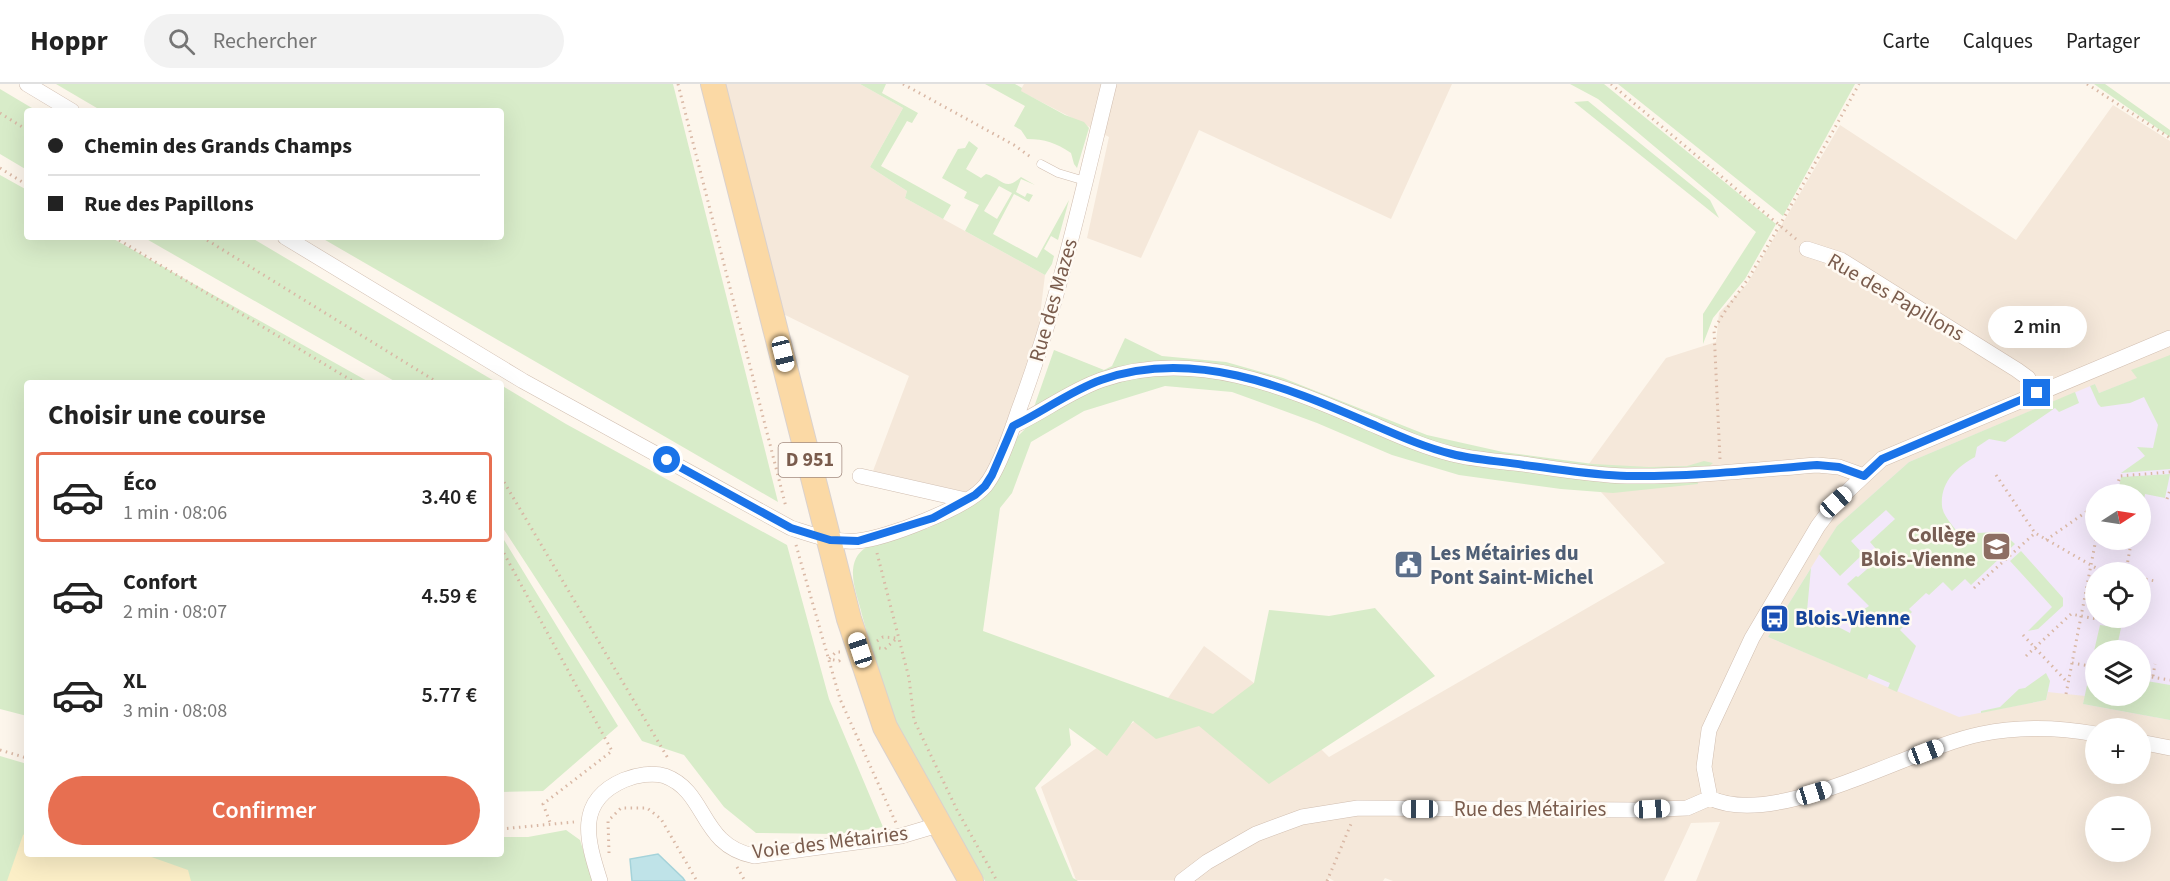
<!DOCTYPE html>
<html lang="fr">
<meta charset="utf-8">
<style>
:root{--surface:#fff;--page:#f2f2f2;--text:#222;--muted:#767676;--line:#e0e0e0;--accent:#e76f51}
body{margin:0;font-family:"Source Sans 3",sans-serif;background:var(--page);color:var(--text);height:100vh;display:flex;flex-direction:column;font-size:22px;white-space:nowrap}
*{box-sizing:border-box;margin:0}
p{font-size:20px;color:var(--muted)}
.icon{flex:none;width:33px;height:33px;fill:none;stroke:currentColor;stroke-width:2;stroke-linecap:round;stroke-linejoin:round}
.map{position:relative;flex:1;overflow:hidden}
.side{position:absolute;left:24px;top:296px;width:480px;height:477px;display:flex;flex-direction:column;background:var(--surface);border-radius:6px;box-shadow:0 6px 24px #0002}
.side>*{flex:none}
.hud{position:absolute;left:24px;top:24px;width:480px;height:132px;border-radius:6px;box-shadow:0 6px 24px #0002;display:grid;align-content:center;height:132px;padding:0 24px;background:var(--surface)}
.needle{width:39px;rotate:78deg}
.fabs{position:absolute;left:2085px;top:400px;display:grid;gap:12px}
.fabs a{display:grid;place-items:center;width:66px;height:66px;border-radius:50%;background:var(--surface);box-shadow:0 6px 24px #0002;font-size:30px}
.end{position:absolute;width:27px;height:27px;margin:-14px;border:8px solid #1a73e8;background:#fff;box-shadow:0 0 0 3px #fff}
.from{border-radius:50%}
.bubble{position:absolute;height:42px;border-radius:21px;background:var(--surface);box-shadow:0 6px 24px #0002;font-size:20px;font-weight:600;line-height:42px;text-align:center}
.car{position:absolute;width:18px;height:36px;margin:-18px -9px;border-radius:8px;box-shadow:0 0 4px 2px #0007;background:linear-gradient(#fff 24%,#345 0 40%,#fff 0 76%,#345 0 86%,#fff 0)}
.hud b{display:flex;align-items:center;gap:21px;height:57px;font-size:22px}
.hud b+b{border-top:2px solid var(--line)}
.hud i{width:15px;height:15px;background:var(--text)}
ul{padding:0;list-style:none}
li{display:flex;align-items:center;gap:18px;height:90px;margin:0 12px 9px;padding:0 12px;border:3px solid transparent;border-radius:6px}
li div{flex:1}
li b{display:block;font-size:22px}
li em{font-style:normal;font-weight:600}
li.current{border-color:var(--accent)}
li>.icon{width:54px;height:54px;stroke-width:1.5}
h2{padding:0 24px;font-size:27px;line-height:72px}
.primary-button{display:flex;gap:12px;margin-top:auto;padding:12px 24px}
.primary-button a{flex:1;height:69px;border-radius:36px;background:var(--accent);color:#fff;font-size:24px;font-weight:600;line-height:69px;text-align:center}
header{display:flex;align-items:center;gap:36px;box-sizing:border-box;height:84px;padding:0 30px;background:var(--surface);border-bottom:2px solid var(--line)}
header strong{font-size:28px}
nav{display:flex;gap:33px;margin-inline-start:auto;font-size:21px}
.search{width:420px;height:54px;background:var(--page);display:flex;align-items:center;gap:15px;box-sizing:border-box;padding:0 21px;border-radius:33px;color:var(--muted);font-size:22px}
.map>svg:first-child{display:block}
</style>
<header>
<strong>Hoppr</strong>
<div class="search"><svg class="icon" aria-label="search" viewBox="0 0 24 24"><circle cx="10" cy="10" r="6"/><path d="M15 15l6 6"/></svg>Rechercher</div>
<nav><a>Carte</a><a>Calques</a><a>Partager</a></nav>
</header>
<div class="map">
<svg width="2170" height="797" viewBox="0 0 2170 797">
<rect width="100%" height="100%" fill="#fdf6ec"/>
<path fill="#f5e8da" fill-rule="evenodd" d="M 713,0 L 860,0 L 903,24 L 870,83 L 907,107 L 905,114 L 1045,191 L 1033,288 L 1013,342 L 975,410 L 873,387 L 909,292 L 771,224 Z
M 1024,0 L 1452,0 L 1391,135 L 1199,46 L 1141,174 L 1087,154 L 1109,53 L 1020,7 Z
M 2113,21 L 2170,57 L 2170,797 L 1696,797 L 1720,738 L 1691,739 L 1664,797 L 1393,797 L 1385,794 L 1383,797 L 1334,797 L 1329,794 L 1327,797 L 1076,796 L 1041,703 L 1168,614 L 1204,562 L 1254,599 L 1329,673 L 1665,479 L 1583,388 L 1666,274 L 1716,258 L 1719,229 L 1747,200 L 1840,41 L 2016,156 ZM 2096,411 L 2140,411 L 2140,456 L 2096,456 ZM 2096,489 L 2140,489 L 2140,534 L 2096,534 ZM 2096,567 L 2140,567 L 2140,612 L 2096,612 ZM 2096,645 L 2140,645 L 2140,690 L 2096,690 ZM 2096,723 L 2140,723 L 2140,768 L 2096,768 Z"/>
<path fill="#f3e8fa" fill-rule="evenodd" d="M 2138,294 L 2170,336 L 2170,636 L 2083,620 L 2085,612 L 2048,608 L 2046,616 L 1959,633 L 1768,553 L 1837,442 L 1909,378 L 2095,300 L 2099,309 ZM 2096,411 L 2140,411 L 2140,456 L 2096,456 ZM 2096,489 L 2140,489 L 2140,534 L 2096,534 ZM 2096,567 L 2140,567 L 2140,612 L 2096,612 Z"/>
<path fill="#d8ecc9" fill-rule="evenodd" d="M 56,0 L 673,0 L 778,418 L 320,153 L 501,153 L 501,27 L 102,27 Z
M 860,0 L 886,0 L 882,9 L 918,29 L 912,39 L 907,37 L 881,82 L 951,121 L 943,135 L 905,114 L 907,107 L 870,83 L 903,24 Z
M 985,0 L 1015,0 L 1022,4 L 1021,7 L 1065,31 L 1084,38 L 1089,44 L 1077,84 L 1074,80 L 1071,69 C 1056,59 1045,55 1027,55 L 1021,46 L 1014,42 L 1025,22 Z
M 1570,0 L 1604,0 L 1776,140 L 1745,195 L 1713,234 L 1703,260 L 1703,230 L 1756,148 L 1598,15 Z
M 1618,0 L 1855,0 L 1783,132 Z
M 2094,0 L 2105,0 L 2170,46 L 2170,53 Z
M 0,5 L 37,27 L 27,27 L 27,86 L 0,70 Z
M 1588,17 L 1710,116 L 1719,134 L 1574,18 Z
M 969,57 L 978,64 L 966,85 L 981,94 L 986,90 C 1003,95 1005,108 1021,93 L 1035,101 L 1021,95 L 1016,108 L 1025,113 L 1027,109 L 1033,111 L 1029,118 L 1014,110 L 993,150 L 1037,174 L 1069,116 L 1058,156 L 1051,152 L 1044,165 L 1054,172 L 1052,180 L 1045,191 L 965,147 L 979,121 L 964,114 L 967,108 L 942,94 L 958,65 L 965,64 ZM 999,102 L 1012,109 L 997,135 L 984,127 Z
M 0,91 L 27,106 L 27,153 L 110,153 L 369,298 L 27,298 L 27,632 L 0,625 Z
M 143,153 L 250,153 L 496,298 L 396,298 Z
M 1125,254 L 1162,272 L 1226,278 L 1283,294 L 1427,351 L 1503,368 L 1593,380 L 1649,383 L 1687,382 L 1704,377 L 1713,379 L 1706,385 L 1624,388 L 1438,362 L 1365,334 L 1172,280 L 1033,326 L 1054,266 L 1104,286 L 1112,282 Z
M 2170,271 L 2170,385 L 2121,389 L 2145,372 L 2137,363 L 2153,364 L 2158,341 L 2144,313 L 2130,319 L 2101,323 L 2098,320 L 2090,302 L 2095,300 L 2099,309 L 2137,294 L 2131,286 Z
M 1186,287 L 1283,309 L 1412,361 L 1697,395 L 1698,400 L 1613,409 L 1561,405 L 1459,391 L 1392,371 L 1317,339 L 1232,308 L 1165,302 L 1084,327 L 1031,358 L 1012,409 L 1000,424 L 983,547 L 1213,630 L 1254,599 L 1269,526 L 1329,532 L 1375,524 L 1435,592 L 1269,700 L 1199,642 L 1156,655 L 1133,637 L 1107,672 L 1069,644 L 1071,661 L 1035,704 L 1073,794 L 1078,797 L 985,797 C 961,755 934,713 911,670 C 888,627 875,578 862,531 C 859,517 852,501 853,486 C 854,474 859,467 870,461 L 929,444 L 975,419 L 993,404 L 1017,353 L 1031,339 L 1058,321 L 1126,293 Z
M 501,301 L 566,340 L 787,461 L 829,615 L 883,743 L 837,750 L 756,749 L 724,723 L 684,671 L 642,657 L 501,441 Z
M 2075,308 L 2079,319 L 2059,328 L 2055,324 L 2005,358 L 1989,355 L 1977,363 L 1975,373 C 1957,383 1940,398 1942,422 C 1943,434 1959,448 1966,458 L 1976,449 L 2002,448 L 2015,460 L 1971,501 L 1965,495 L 1952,507 L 1943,498 L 1929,511 L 1926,509 L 1909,525 L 1912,528 L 1907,533 L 1910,536 L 1900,546 L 1916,562 L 1897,608 L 1888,604 L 1890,599 L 1869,590 L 1867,595 L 1768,553 L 1811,484 L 1807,527 L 1850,549 L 1855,531 L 1869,522 L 1847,500 L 1856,492 L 1858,493 L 1882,472 L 1870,458 L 1895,435 L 1886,426 L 1851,457 L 1863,470 L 1840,492 L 1819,470 L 1837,442 L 1909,378 Z
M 2170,390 L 2165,414 L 2145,410 L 2141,433 L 2140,411 L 2127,411 L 2119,403 L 2121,393 Z
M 501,451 L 618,642 L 543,707 L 501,708 Z
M 2021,467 L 2063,514 L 2063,522 L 2038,545 L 2028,547 L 2052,523 L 2010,477 Z
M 2100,541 L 2121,544 L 2116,567 L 2096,567 L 2095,577 L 2092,576 Z
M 2090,587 L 2095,588 L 2096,612 L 2140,612 L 2141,596 L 2170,601 L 2170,636 L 2083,620 Z
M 2046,589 L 2050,597 L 2046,616 L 1981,629 L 1981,627 L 2000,623 L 2019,605 L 2025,604 Z
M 0,672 L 27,680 L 27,770 L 501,770 L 501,753 L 528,753 L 566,746 L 580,756 L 593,797 L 0,797 Z"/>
<path fill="#fcefc7" d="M 27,748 L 27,770 L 143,770 L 188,786 L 191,797 L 7,797 L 23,751 Z"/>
<path fill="#bfe3e8" stroke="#a5d3da" stroke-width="1.5" d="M 658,770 L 683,794 L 685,797 L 632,797 L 630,775 Z"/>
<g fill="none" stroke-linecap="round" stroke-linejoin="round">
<defs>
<path id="service" d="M 1041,80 L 1058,89 L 1085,97"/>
<path id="minor" d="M 27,0 L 72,27
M 285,153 L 523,297 L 791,444 C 813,451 834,459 857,457 C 885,455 968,423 985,402 C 997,388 1012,346 1018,328 C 1058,221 1082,110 1109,0
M 1807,165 L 1841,176 L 2017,286 L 2028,294 L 2037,309
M 1013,342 C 1043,328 1070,307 1101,296 C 1192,264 1284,302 1367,338 C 1395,350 1423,363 1452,370 C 1475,376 1500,377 1523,380 C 1558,385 1592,391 1627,392 C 1691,393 1754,386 1817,381 L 1839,383 L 1864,392
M 860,392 L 966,416
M 2140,658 L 2170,664
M 1710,714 L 1704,683 L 1709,646 L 1752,554 L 1818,442 L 1836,418 L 1882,375 L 2170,254
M 600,797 C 587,756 575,717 624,696 C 636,691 653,688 665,692 C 708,708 699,761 754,772 L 901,752 L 938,741
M 1182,797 L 1207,778 L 1256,750 L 1302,733 L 1358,724 L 1635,726 L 1687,724 L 1710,714 C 1777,746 1910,664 1981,650 C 2020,642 2057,643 2096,650"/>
<path id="primary" d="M 713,0 L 849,535 L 885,643 L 971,797"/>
</defs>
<use href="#service" stroke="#d1beb0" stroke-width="9"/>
<use href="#minor" stroke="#d1beb0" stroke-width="16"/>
<use href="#primary" stroke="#dad1cd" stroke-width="26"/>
<path stroke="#d9b8a5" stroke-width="3" stroke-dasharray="1.5 4.5" stroke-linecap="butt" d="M 678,0 L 786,423
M 903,0 L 1014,61 L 1032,74
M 1611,0 L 1796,155
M 2087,0 L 2170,54
M 0,29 L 27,46
M 0,84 L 27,101
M 114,153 L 354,298
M 202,153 L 437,298
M 1720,375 L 1714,246 C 1725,224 1742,206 1754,185 C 1790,124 1825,62 1859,0
M 1996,391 L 2035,449 L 2103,488 L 2126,487
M 501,393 L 669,676
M 2109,411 L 2116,406 L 2120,392 L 2170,388
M 2167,415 L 2170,406
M 2046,456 L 2096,421
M 2131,457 L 2132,456
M 796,461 L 840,615 L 896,739
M 501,464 L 612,667 L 543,720 L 551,741
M 877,469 L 909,594 L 914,636 L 957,726 L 997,797
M 2128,489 L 2126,487 L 2130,465
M 2140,494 L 2155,497
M 1974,504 L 2035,449
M 2023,551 L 2068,599
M 877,557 L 883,553 L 897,554 L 885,565 L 879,564
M 840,568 L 836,568 L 829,575 L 839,577 L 842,574
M 2026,572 L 2071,530 L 2122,540
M 2072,579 L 2096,583
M 2140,591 L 2170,596
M 2153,592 L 2155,580
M 2066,610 L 2096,455
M 0,666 L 27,674
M 501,745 L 574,738
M 609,769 L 608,737 L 621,724 L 647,724 L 661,735 L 697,797
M 737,783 L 745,797
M 1327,797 L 1351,740"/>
<use href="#service" stroke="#fff" stroke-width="8"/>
<use href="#minor" stroke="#fff" stroke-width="15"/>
<use href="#primary" stroke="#fbd9a5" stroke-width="24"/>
</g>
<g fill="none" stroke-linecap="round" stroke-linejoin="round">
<path stroke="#1a73e8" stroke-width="8" d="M 667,376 L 791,444 L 830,456 L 858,457 L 933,434 L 975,411 L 985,402 L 992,391 L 1013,342 C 1043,328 1070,307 1101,296 C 1192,264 1284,302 1367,338 C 1395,350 1423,363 1452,370 C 1475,376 1500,377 1524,381 C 1558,385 1592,391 1627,392 C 1691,393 1754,386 1817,381 L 1839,383 L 1864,392 L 1882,375 L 2037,309"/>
</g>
<defs>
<symbol id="school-square" viewBox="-11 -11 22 22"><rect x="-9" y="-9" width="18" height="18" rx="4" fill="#8d6e63" stroke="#fffaf3"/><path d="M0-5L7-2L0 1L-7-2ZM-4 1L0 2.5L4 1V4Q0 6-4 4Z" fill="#fff"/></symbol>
<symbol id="civic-square" viewBox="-11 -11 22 22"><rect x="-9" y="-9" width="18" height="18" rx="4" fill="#5c6f8a" stroke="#fffaf3"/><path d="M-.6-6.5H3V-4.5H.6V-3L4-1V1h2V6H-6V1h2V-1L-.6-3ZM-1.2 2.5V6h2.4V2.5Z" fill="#fff"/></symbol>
<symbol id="bus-square" viewBox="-11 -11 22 22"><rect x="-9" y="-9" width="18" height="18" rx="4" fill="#1a4fb4" stroke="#fffaf3"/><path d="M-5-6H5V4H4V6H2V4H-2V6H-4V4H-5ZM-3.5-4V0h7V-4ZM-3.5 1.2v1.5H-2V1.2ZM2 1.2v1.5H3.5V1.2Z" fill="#fff"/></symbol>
</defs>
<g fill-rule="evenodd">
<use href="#school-square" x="1980" y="446" width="33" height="33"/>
<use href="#civic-square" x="1392" y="464" width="33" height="33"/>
<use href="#bus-square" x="1758" y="518" width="33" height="33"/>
</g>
<g text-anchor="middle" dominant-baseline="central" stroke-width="5" stroke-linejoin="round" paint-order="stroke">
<rect fill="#fffaf3" stroke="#a28b7f" stroke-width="1.5" x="778.5" y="359" width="63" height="34" rx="4.5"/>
<g font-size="20" font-weight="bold" fill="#7a5c4d">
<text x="810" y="376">D 951</text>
</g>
<g font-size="21" fill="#7a5c4d" stroke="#fffaf3">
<text transform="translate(1896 213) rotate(30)">Rue des Papillons</text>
<text transform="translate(1053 216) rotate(-74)">Rue des Mazes</text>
<text x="1530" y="725">Rue des Métairies</text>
<text transform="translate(830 758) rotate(-7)">Voie des Métairies</text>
</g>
<g font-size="21" font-weight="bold" fill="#785e54" stroke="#fffaf3" text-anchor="end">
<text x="1976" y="451">Collège<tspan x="1976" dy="24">Blois-Vienne</tspan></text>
</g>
<g font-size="21" font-weight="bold" fill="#4e5e75" stroke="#fffaf3" text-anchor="start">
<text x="1430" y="469">Les Métairies du<tspan x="1430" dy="24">Pont Saint-Michel</tspan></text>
</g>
<g font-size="21" font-weight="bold" fill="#164399" stroke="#fffaf3" text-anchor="start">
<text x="1795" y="534">Blois-Vienne</text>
</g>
</g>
</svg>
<div class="fabs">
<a><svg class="needle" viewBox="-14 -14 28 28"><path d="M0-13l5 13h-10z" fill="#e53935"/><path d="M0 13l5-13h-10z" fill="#767676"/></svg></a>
<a><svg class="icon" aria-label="locate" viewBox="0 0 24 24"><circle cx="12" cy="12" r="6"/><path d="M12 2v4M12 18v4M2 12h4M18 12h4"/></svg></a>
<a><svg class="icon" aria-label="layers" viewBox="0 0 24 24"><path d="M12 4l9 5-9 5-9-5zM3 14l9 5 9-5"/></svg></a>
<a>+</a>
<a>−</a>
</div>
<i class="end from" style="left:667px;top:376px"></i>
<i class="end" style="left:2037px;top:309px"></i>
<div class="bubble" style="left:1988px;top:222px;width:99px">2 min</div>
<i class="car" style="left:783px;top:270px;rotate:166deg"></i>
<i class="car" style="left:1836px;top:418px;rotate:48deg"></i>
<i class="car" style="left:860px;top:566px;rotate:342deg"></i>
<i class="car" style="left:1926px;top:668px;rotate:69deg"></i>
<i class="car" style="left:1814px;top:709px;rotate:73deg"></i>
<i class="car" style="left:1420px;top:725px;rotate:270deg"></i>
<i class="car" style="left:1652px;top:725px;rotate:87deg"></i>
<div class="hud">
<b><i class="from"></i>Chemin des Grands Champs</b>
<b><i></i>Rue des Papillons</b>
</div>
<section class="side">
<h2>Choisir une course</h2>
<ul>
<li class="current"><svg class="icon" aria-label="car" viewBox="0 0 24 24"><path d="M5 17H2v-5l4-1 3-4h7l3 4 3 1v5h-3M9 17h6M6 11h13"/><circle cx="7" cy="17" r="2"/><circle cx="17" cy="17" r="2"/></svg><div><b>Éco</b><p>1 min · 08:06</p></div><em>3.40 €</em></li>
<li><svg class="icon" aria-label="car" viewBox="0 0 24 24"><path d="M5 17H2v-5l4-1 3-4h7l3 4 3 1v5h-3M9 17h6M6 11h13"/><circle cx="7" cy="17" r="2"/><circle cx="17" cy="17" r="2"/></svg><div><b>Confort</b><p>2 min · 08:07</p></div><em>4.59 €</em></li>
<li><svg class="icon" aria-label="car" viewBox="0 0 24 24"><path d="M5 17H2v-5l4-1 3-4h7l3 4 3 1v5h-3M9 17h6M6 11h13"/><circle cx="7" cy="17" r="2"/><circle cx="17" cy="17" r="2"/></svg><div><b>XL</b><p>3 min · 08:08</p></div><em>5.77 €</em></li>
</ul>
<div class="primary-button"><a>Confirmer</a></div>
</section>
</div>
